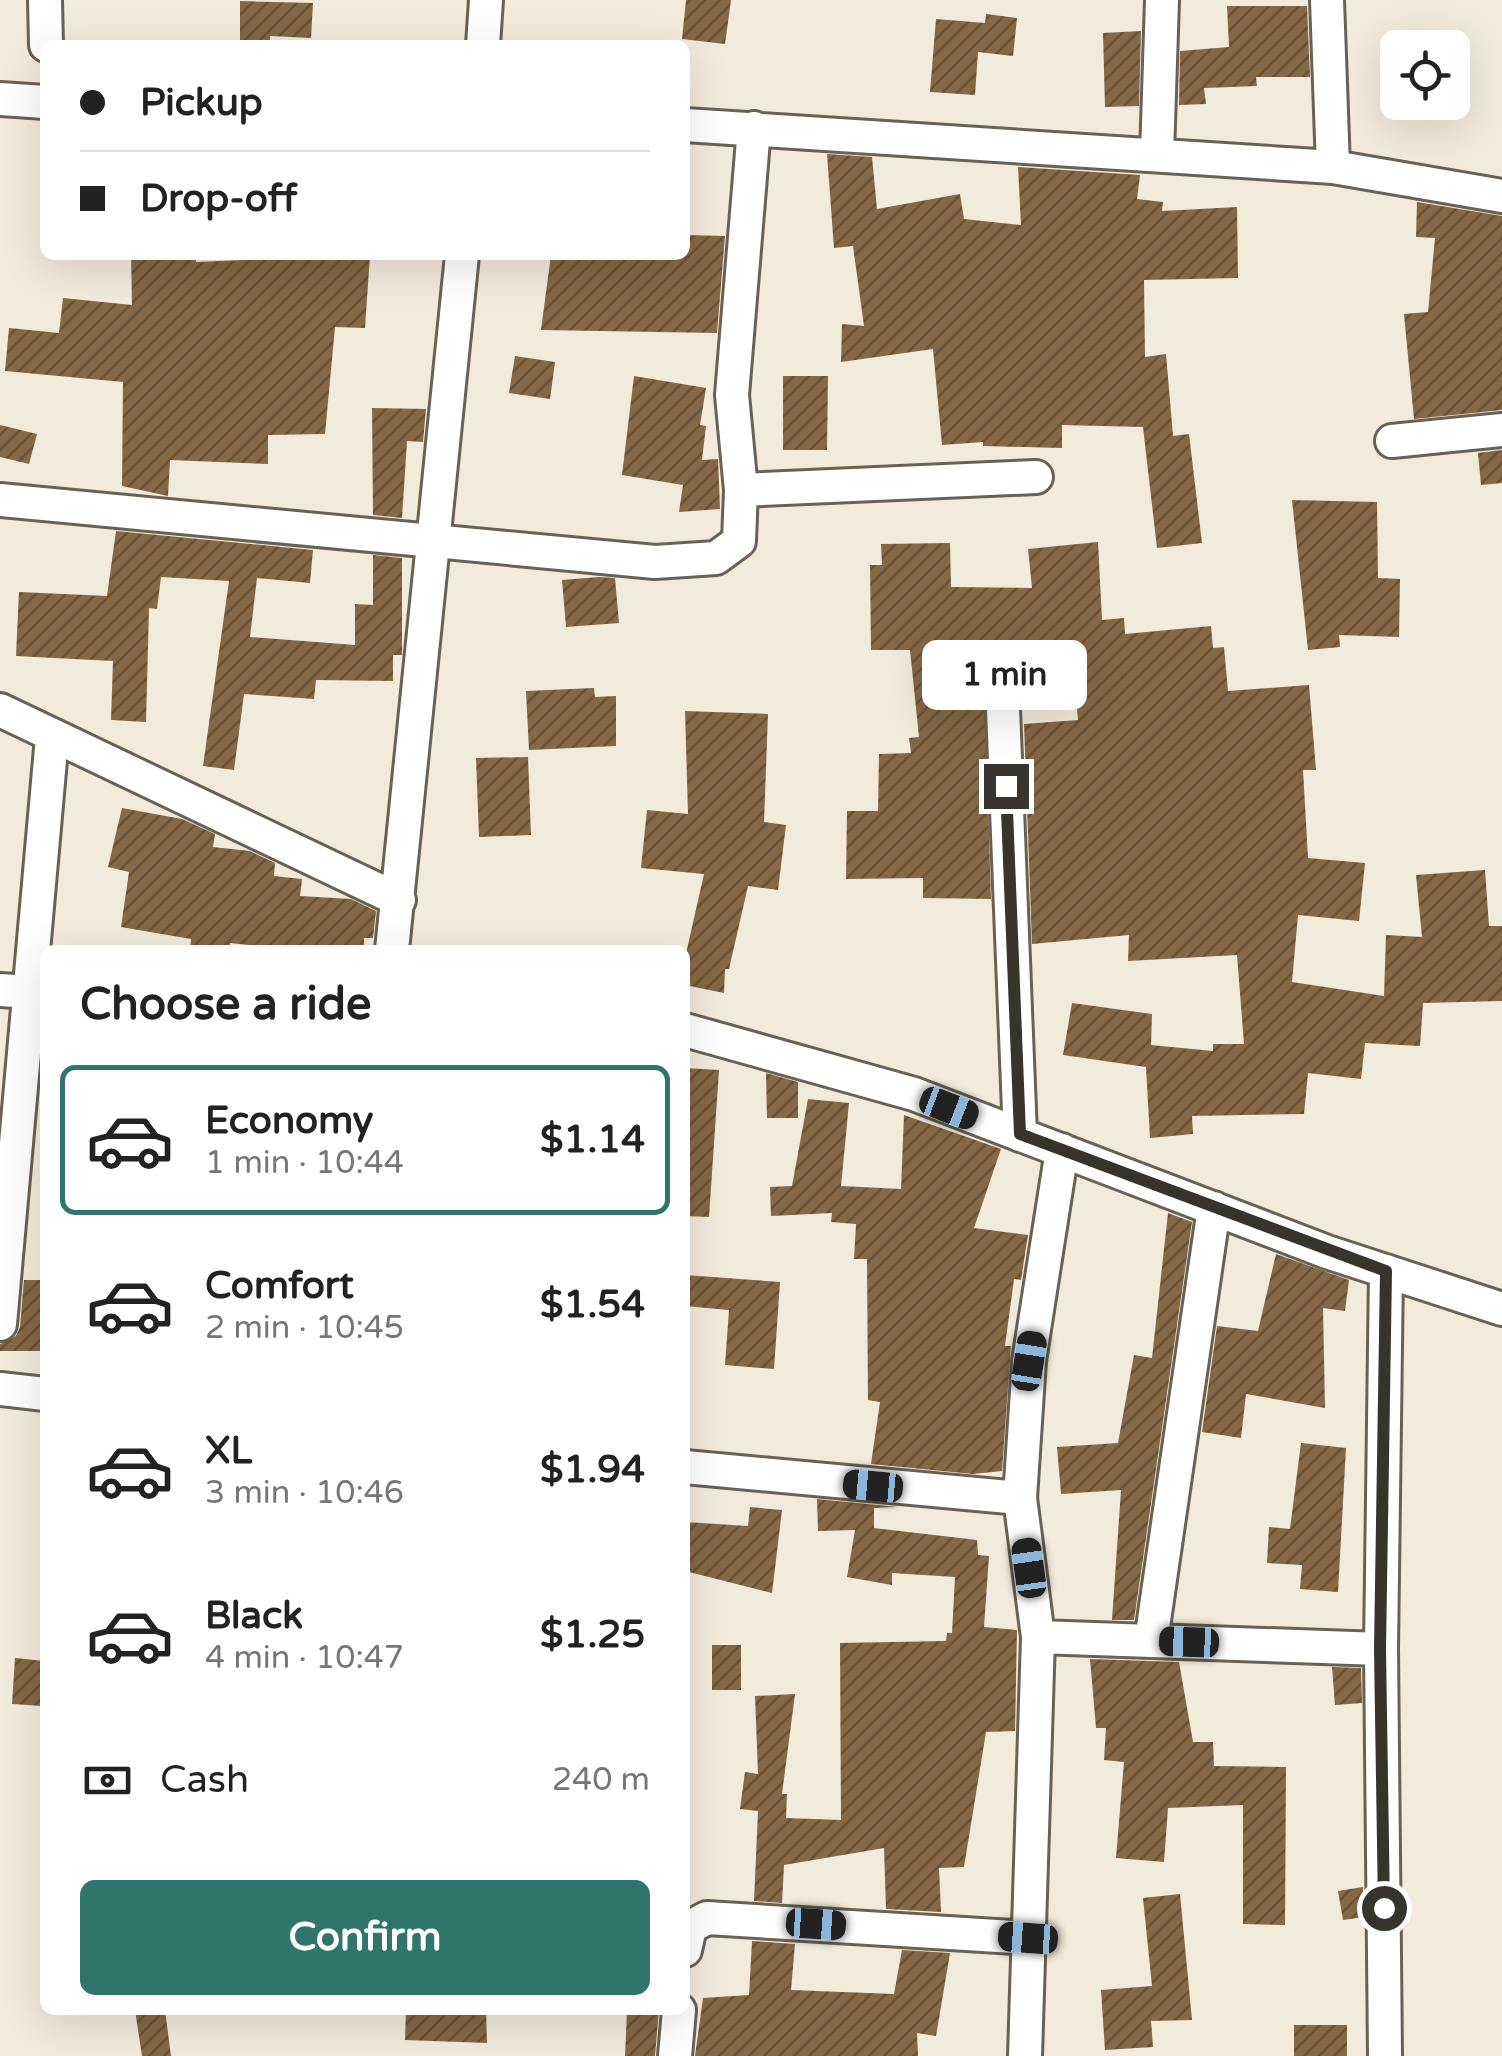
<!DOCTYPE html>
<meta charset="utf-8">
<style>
:root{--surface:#fff;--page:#f6f6f6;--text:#222;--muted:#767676;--line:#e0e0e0;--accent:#2f756b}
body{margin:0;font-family:"Varela Round",sans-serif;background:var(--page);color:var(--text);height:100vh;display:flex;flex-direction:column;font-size:38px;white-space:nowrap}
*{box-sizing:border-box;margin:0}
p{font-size:32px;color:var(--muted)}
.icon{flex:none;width:55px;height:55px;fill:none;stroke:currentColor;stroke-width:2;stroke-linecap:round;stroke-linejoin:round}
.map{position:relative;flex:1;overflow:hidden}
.side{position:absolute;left:40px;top:945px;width:650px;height:1070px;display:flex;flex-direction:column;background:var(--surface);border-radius:15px;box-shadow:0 10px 40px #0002}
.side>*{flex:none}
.top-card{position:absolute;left:40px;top:40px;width:650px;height:220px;border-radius:15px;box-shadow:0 10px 40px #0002;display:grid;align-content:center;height:220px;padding:0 40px;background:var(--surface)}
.buttons{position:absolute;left:1380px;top:30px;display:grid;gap:20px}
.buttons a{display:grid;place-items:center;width:90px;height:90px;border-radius:15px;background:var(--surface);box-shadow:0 10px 40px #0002;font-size:50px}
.end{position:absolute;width:45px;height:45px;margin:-22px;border:12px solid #37342e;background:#fff;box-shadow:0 0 0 5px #fff}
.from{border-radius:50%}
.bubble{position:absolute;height:70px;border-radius:15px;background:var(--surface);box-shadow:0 10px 40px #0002;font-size:32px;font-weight:700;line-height:70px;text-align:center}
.car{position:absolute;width:30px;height:60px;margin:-30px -15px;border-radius:12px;box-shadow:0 0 8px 2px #0007;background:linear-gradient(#222 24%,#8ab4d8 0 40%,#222 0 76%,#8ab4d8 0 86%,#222 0)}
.top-card b{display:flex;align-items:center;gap:35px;height:95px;font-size:38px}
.top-card b+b{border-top:2px solid var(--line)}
.top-card i{width:25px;height:25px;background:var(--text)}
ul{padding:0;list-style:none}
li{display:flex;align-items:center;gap:30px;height:150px;margin:0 20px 15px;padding:0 20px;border:5px solid transparent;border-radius:15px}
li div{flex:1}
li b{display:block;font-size:38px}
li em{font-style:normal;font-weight:700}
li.selected{border-color:var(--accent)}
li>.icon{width:90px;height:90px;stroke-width:1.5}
h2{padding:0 40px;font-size:45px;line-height:120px}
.pay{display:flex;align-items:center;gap:25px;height:110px;padding:0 40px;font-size:38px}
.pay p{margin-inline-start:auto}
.action{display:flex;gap:20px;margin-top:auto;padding:20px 40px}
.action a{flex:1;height:115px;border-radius:15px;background:var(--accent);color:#fff;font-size:40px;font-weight:700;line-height:115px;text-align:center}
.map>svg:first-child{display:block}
</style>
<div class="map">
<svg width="1502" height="2056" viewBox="0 0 1502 2056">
<defs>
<pattern id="building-hatch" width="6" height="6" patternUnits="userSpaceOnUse" patternTransform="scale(2.5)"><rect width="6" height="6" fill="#856845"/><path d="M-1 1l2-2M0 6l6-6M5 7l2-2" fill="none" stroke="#685237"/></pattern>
</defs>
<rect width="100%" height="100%" fill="#f2eadb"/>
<path fill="url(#building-hatch)" d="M 686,0 L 731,0 L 725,44 L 682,39 Z
M 240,1 L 313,3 L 311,38 L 270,36 L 270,45 L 240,45 Z
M 1227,6 L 1307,6 L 1310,77 L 1256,77 L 1257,86 L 1204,88 L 1206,104 L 1179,105 L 1180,51 L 1229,47 Z
M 986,14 L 1017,18 L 1013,56 L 978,52 L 975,95 L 930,92 L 936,19 L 985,23 Z
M 1141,31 L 1139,106 L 1105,107 L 1103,33 Z
M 827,154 L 872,157 L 877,209 L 960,194 L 964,219 L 1021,225 L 1018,167 L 1140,175 L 1137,199 L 1163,202 L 1162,211 L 1237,207 L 1238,278 L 1144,280 L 1145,357 L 1166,354 L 1173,436 L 1189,434 L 1202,543 L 1157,548 L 1143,427 L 1062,425 L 1062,448 L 983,446 L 983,442 L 942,445 L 933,349 L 841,362 L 842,324 L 864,326 L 853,246 L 834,248 Z
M 1417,202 L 1502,216 L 1502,410 L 1414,419 L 1404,314 L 1428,312 L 1435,238 L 1416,237 Z
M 687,235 L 725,236 L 717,333 L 541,330 L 551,255 L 687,255 Z
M 131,255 L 196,255 L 196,262 L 370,255 L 365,328 L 335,327 L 325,434 L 268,435 L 268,464 L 170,460 L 168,496 L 122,486 L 123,382 L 5,371 L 9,328 L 59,333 L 63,298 L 132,305 Z
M 515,356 L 555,362 L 550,399 L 509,393 Z
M 634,376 L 706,388 L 700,425 L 706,426 L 702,460 L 718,459 L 720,509 L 679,512 L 683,485 L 622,475 Z
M 783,376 L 828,376 L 827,450 L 783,450 Z
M 372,408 L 426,409 L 423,442 L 407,441 L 402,518 L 373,515 Z
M 0,425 L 37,434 L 29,464 L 0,457 Z
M 1502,450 L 1502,483 L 1481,485 L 1478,453 Z
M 1292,500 L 1377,502 L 1378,578 L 1400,579 L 1399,637 L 1339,635 L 1340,647 L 1308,650 Z
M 116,531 L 313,550 L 310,583 L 257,578 L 250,637 L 355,645 L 355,604 L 373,605 L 373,555 L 402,558 L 402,655 L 393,655 L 393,681 L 316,680 L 314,699 L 244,694 L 234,770 L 203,766 L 229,581 L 161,577 L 157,609 L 149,608 L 146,722 L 111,720 L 113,661 L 16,656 L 19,592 L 107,596 Z
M 1098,542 L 1102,620 L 1124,618 L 1125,634 L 1211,626 L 1213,648 L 1224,647 L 1228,691 L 1309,685 L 1316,770 L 1303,770 L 1308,858 L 1365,863 L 1359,921 L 1298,915 L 1292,982 L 1384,996 L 1386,935 L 1422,937 L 1416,875 L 1485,870 L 1489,926 L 1502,926 L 1502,1001 L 1423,1003 L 1420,1046 L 1365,1043 L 1361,1079 L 1308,1073 L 1304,1114 L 1192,1116 L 1193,1134 L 1150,1138 L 1146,1067 L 1063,1055 L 1072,1003 L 1152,1014 L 1151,1045 L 1213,1051 L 1213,1044 L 1244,1044 L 1237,955 L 1128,961 L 1129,935 L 1032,944 L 1024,724 L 1078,720 L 1071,642 L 1004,649 L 1004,689 L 985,701 L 991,899 L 923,898 L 923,878 L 846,879 L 847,811 L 878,811 L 879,754 L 911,753 L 909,738 L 919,737 L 910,650 L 871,650 L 870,565 L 882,565 L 881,544 L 950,543 L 951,587 L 1032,588 L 1028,549 Z
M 599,577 L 615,578 L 619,623 L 566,627 L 562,580 Z
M 594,688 L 595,697 L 616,696 L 616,746 L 529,750 L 526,691 Z
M 685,711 L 768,714 L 764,822 L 786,825 L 778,890 L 748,886 L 729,969 L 725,969 L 724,993 L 685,985 L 685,958 L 704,874 L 641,868 L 647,810 L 688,814 Z
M 528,757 L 531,835 L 479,837 L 476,758 Z
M 122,808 L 182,819 L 215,834 L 213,847 L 250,851 L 275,863 L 274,876 L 302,879 L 300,896 L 351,899 L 376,911 L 373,938 L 364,938 L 364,950 L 298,950 L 230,943 L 230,950 L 190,950 L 191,939 L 121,927 L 129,872 L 108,867 Z
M 685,1068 L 719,1070 L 709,1217 L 685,1216 Z
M 766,1073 L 798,1082 L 798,1118 L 767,1118 Z
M 808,1099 L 849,1103 L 841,1186 L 901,1189 L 904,1115 L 1001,1149 L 974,1228 L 1028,1235 L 1021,1280 L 1014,1279 L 1005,1346 L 1011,1346 L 1002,1471 L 973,1474 L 871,1464 L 880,1402 L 868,1400 L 867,1259 L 854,1259 L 856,1224 L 831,1222 L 832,1213 L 771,1216 L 770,1187 L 792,1186 Z
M 1168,1213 L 1192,1222 L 1134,1620 L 1112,1620 L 1121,1490 L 1061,1494 L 1057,1447 L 1118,1443 L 1134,1355 L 1152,1358 Z
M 1276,1254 L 1349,1280 L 1345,1311 L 1323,1308 L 1325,1408 L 1246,1394 L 1241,1438 L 1202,1432 L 1217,1326 L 1258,1331 Z
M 685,1275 L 780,1282 L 774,1369 L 725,1365 L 729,1310 L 685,1306 Z
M 24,1280 L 45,1280 L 45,1351 L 0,1351 L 0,1344 L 16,1336 L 20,1327 Z
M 1301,1443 L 1346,1448 L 1338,1592 L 1300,1589 L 1302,1565 L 1267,1563 L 1269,1527 L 1290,1529 Z
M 817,1499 L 897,1507 L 874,1508 L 874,1528 L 977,1540 L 978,1555 L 989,1556 L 984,1627 L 1017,1630 L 1015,1731 L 986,1732 L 964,1867 L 939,1868 L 941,1912 L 886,1909 L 884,1848 L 784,1865 L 782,1903 L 754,1901 L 758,1811 L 740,1809 L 745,1772 L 758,1774 L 755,1696 L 795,1694 L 782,1794 L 787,1794 L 786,1818 L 841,1820 L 840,1643 L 946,1641 L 947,1633 L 952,1633 L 955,1577 L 892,1573 L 892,1585 L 847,1577 L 855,1530 L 818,1531 Z
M 750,1507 L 782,1510 L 772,1593 L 685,1571 L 685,1522 L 748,1526 Z
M 712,1645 L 741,1645 L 741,1690 L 712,1690 Z
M 15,1658 L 45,1661 L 43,1706 L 12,1704 Z
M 1090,1659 L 1179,1662 L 1193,1742 L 1213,1742 L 1214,1766 L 1286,1767 L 1285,1925 L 1243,1924 L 1243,1805 L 1168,1808 L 1164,1862 L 1116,1858 L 1124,1762 L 1104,1760 L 1106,1728 L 1096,1728 Z
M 1332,1667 L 1361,1668 L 1362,1703 L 1335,1705 Z
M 1363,1887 L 1364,1917 L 1343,1920 L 1338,1891 Z
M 1180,1894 L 1192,2020 L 1151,2021 L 1153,2047 L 1105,2050 L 1101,1990 L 1152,1986 L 1143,1898 Z
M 752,1941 L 795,1944 L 791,1990 L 894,1994 L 902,1950 L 950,1953 L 936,2036 L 917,2033 L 918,2056 L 695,2056 L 703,1998 L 749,1995 Z
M 135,2010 L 165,2010 L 171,2056 L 142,2056 Z
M 406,2010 L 486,2010 L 487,2043 L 405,2040 Z
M 627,2010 L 659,2010 L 655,2056 L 625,2056 Z
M 1294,2025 L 1347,2025 L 1347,2056 L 1294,2056 Z"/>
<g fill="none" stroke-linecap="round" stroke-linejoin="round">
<defs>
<path id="minor" d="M 45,0 L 46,45
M 1327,0 L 1333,167
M 483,45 L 486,0
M 0,99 L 45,102
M 685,125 L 1333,167 L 1502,196
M 1157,155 L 1162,0
M 1392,441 L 1502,430
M 741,490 L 1036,477
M 0,500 L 655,562 L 716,558 L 739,541 L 741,490 L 732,395 L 754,128
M 1003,709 L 1020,1135
M 0,710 L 399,900
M 392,950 L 462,255
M 0,990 L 45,993
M 685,1030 L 914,1094 L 1327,1252 L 1502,1309
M 0,1324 L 52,737
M 0,1389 L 45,1394
M 685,1467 L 1020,1498
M 1038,1637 L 1381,1649
M 1151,1641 L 1214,1208
M 685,1950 L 690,1927 L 707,1918 L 1029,1938
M 675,2056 L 679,2010
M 1025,2056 L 1038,1637 L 1020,1498 L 1029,1361 L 1062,1150
M 1385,2056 L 1381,1649 L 1386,1271"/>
</defs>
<use href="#minor" stroke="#686255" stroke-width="38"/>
<use href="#minor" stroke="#fff" stroke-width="32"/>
</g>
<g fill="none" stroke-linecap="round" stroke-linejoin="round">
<path stroke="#37342e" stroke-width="12" d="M 1006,786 L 1020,1134 L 1386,1271 L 1380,1649 L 1384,1908"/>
</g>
</svg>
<div class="buttons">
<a><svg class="icon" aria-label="locate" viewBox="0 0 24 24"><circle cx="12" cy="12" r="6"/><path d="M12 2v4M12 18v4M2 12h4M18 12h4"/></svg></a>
</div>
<i class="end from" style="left:1384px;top:1908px"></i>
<i class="end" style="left:1006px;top:786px"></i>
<div class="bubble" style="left:922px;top:640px;width:165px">1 min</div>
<i class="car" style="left:949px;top:1108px;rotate:111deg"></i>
<i class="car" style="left:1029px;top:1361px;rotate:9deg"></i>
<i class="car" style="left:873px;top:1486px;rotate:275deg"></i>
<i class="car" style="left:1029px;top:1568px;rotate:352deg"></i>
<i class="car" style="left:1189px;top:1642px;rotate:272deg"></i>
<i class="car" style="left:816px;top:1924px;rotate:94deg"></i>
<i class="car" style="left:1028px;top:1938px;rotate:274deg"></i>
<div class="top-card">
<b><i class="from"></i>Pickup</b>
<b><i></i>Drop-off</b>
</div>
<section class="side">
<h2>Choose a ride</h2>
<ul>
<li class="selected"><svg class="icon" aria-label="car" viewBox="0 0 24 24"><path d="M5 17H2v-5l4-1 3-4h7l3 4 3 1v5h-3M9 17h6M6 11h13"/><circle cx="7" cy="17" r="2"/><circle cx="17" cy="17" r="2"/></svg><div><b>Economy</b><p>1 min · 10:44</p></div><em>$1.14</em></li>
<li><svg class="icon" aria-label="car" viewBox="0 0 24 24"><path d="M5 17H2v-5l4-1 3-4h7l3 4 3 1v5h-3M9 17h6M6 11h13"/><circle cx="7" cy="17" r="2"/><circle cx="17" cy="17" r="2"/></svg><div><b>Comfort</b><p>2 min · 10:45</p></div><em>$1.54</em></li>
<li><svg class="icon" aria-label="car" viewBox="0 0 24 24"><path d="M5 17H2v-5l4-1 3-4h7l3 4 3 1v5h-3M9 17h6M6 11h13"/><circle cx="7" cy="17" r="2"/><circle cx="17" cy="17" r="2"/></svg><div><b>XL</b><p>3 min · 10:46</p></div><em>$1.94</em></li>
<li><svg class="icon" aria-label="car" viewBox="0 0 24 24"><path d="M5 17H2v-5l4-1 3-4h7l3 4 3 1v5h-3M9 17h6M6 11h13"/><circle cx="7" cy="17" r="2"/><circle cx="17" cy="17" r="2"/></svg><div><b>Black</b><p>4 min · 10:47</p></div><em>$1.25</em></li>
</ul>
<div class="pay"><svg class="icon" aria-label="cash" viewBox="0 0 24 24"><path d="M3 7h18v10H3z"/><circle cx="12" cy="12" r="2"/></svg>Cash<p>240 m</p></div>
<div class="action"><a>Confirm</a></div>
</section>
</div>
